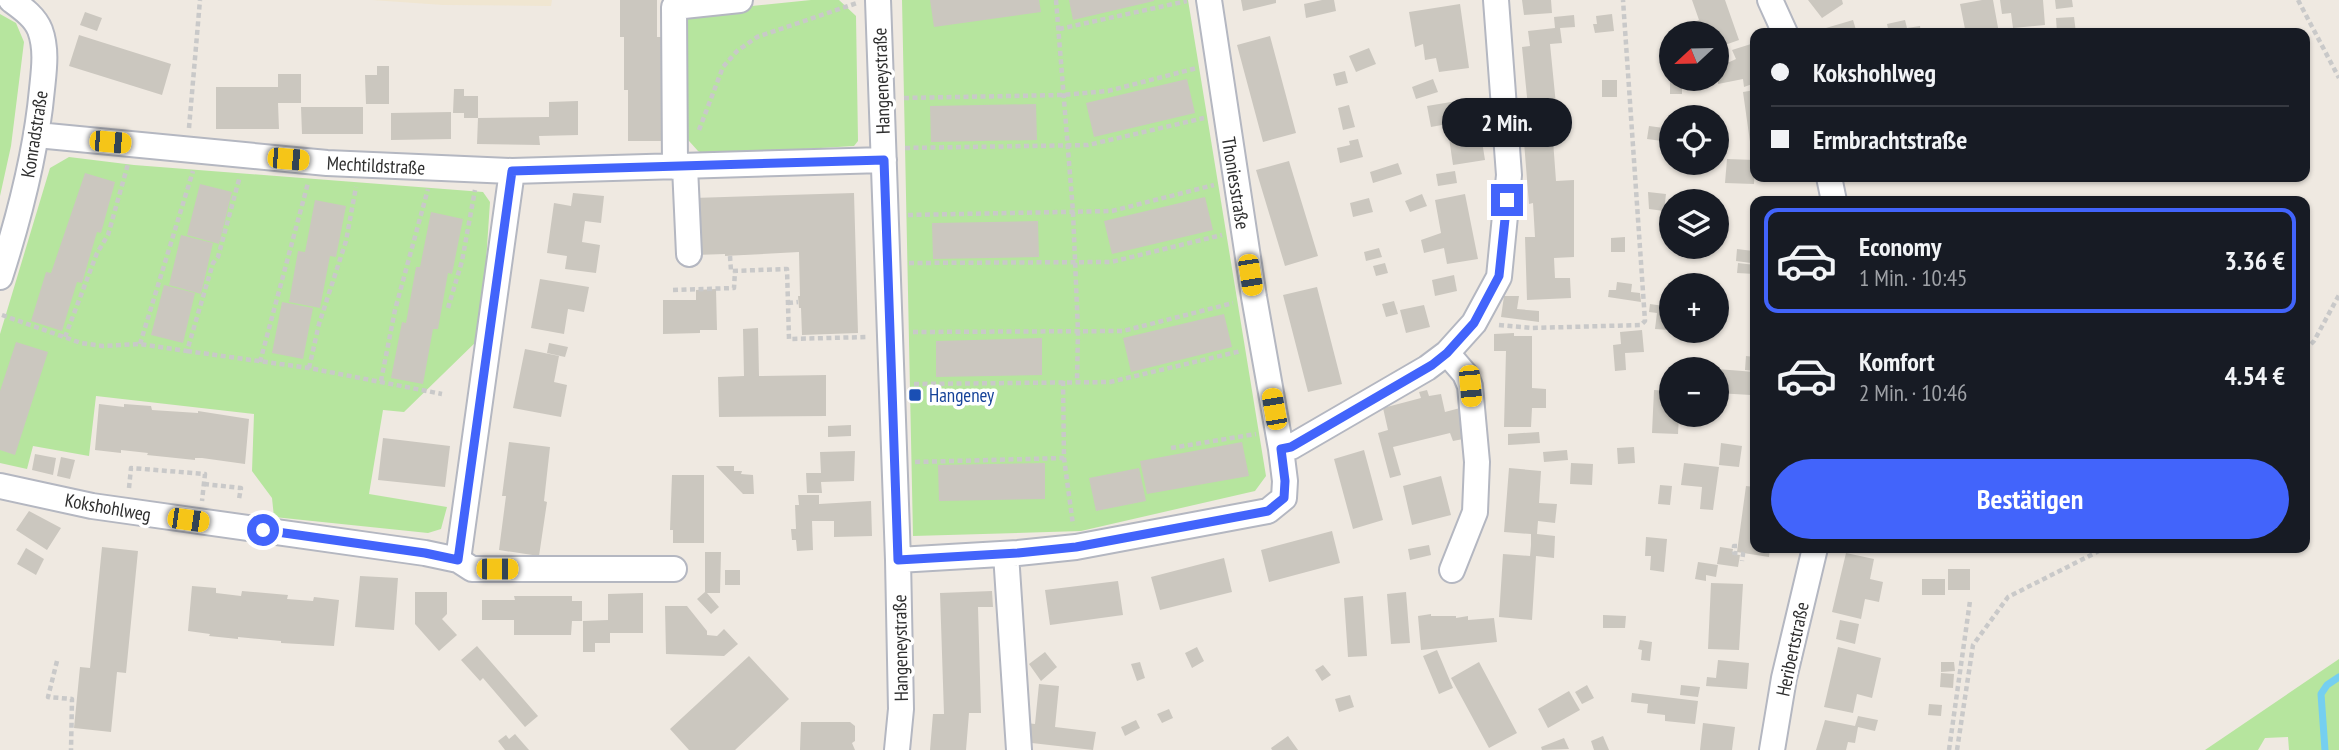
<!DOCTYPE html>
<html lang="de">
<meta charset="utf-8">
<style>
:root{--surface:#171b24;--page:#242831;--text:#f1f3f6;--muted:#9ea1a6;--line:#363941;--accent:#4264fb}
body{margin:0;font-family:"PT Sans Narrow",sans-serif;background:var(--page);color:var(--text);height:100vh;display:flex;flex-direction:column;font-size:26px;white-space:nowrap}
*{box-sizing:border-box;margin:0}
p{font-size:23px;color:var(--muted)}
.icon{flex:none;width:38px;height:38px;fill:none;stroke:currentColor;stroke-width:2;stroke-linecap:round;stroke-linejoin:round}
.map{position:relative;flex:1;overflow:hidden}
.panel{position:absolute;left:1750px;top:196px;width:560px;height:357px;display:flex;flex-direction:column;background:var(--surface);border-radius:14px;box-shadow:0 2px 5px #0004}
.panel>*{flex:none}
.top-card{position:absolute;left:1750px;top:28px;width:560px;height:154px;border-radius:14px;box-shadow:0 2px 5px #0004;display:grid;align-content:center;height:154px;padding:0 21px;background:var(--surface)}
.needle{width:46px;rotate:248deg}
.tools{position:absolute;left:1659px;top:21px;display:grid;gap:14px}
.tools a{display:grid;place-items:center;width:70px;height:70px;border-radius:50%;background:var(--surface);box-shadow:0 2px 5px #0004;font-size:35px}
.end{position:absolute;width:32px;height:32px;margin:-16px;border:9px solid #4264fb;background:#fff;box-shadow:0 0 0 4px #fff}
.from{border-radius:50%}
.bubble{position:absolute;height:49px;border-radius:24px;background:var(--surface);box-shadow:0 2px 5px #0004;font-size:23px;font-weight:700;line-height:49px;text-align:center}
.car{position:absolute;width:21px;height:42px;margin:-21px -10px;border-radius:9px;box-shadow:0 0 5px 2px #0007;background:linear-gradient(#f5c518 24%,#345 0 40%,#f5c518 0 76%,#345 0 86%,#f5c518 0)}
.top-card b{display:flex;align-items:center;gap:24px;height:66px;font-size:26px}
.top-card b+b{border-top:2px solid var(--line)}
.top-card i{width:18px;height:18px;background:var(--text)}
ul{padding:12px 0 0;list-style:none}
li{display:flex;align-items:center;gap:21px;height:105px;margin:0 14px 10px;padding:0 7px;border:4px solid transparent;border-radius:14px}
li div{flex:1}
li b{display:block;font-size:26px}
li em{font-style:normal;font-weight:700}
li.current{border-color:var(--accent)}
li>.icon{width:63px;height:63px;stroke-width:1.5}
.action{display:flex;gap:14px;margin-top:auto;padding:14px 21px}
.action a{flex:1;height:80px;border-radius:42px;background:var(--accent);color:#fff;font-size:28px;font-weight:700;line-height:80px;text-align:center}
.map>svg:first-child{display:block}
</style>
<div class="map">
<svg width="2339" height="750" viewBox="0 0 2339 750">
<rect width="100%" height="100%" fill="#efe9e1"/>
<path fill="#f0e6d1" d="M 372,0 L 552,0 L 551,6 L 443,5 Z"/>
<path fill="#b6e59e" d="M 811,0 L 839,0 L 856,16 L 858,141 L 854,146 L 705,155 L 698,151 L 681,132 L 680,21 L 693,12 Z
M 902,0 L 1188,0 L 1266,476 L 1255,491 L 1081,531 L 913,536 Z
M 0,14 L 16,23 L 24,42 L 11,146 L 0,196 Z
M 69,157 L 134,165 L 483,192 L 490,202 L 481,337 L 404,412 L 383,410 L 369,494 L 447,507 L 441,529 L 428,533 L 274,517 L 272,498 L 252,471 L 254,414 L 96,396 L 89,456 L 33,446 L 27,469 L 0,463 L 0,334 L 50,168 Z
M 2339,659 L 2339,750 L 2289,750 L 2288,737 L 2265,738 L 2258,750 L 2205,750 Z"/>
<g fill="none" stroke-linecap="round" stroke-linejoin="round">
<path stroke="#75cff0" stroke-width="7" d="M 2325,750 L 2321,694 L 2327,685 L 2339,677"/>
</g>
<path fill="#cbc7bf" d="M 620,0 L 657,0 L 657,37 L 661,37 L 661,90 L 663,90 L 663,141 L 628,141 L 628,90 L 624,90 L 624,37 L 620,37 Z
M 930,0 L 1039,0 L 1041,12 L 934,27 Z
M 1069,0 L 1154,0 L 1154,1 L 1073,20 Z
M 1241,0 L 1276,0 L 1276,3 L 1243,11 Z
M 1322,0 L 1334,0 L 1336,11 L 1306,18 L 1304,4 Z
M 1522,0 L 1551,0 L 1552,13 L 1524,15 Z
M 1692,0 L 1725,0 L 1739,40 L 1722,46 L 1726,57 L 1717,60 L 1717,33 L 1677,33 L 1676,29 L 1699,20 Z
M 1808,0 L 1842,0 L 1843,4 L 1822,18 Z
M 1982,0 L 1993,0 L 1999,33 L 1950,33 L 1965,29 L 1960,4 Z
M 2000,0 L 2043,0 L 2045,25 L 2013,28 L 2011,13 L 2002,14 Z
M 2055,0 L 2072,0 L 2073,7 L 2056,9 Z
M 1460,4 L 1469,68 L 1439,72 L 1436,58 L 1425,60 L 1423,44 L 1415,47 L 1409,12 Z
M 85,12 L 102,18 L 97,31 L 80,25 Z
M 1612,14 L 1614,31 L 1595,33 L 1593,24 L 1597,24 L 1596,16 Z
M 1574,15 L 1575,27 L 1560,28 L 1562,43 L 1550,44 L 1558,125 L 1568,125 L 1568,135 L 1550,136 L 1550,126 L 1533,127 L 1532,106 L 1528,107 L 1522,47 L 1530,46 L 1528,31 L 1555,28 L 1554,17 Z
M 2074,17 L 2076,33 L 2057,33 L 2056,18 Z
M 1853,20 L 1857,33 L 1827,33 L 1826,28 Z
M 1905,20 L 1907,28 L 1920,26 L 1921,33 L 1889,33 L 1887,24 Z
M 79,35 L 171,64 L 162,95 L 69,66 Z
M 1270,36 L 1296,133 L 1263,142 L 1237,45 Z
M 1751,44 L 1755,56 L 1755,83 L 1744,87 L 1743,79 L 1718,84 L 1717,72 L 1725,70 L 1723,65 L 1736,59 L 1732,50 Z
M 1369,48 L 1376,64 L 1356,72 L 1349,56 Z
M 377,66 L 389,66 L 389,104 L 366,104 L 365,75 L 377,75 Z
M 1345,71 L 1348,83 L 1336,86 L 1333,74 Z
M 278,74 L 301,74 L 301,103 L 278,103 L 279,129 L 216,129 L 216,87 L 278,87 Z
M 1187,79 L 1195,113 L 1094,137 L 1086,103 Z
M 1433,79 L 1438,92 L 1416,99 L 1412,87 Z
M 1670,79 L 1682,79 L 1682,94 L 1670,94 Z
M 1602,80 L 1617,80 L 1617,97 L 1602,97 Z
M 454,89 L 464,89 L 464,96 L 478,96 L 478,118 L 464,118 L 464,113 L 453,113 Z
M 1755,90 L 1755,156 L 1752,156 L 1743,92 Z
M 1475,98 L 1485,160 L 1453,165 L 1447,124 L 1431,127 L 1427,106 Z
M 578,101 L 578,135 L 539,136 L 540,145 L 477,144 L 478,118 L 549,117 L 549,102 Z
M 1036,104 L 1037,140 L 931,142 L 930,106 Z
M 1349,105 L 1355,127 L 1343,130 L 1338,108 Z
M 301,107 L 363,107 L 363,134 L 302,134 Z
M 451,112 L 451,139 L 391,140 L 391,113 Z
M 1649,126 L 1664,128 L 1662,141 L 1647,139 Z
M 1358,139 L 1363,157 L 1340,163 L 1337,148 L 1350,145 L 1349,141 Z
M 1553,140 L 1556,181 L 1574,180 L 1574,257 L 1554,258 L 1555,278 L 1570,278 L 1571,298 L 1527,300 L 1525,237 L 1535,237 L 1533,203 L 1529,204 L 1524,142 Z
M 1727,159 L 1755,160 L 1754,184 L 1725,183 Z
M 1289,161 L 1318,256 L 1285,266 L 1256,170 Z
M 1398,163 L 1402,174 L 1373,183 L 1370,172 Z
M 1455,171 L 1457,183 L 1438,186 L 1436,174 Z
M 85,173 L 115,182 L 101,233 L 97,232 L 82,283 L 77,282 L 62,331 L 31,321 L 46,272 L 51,273 Z
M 200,184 L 232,192 L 219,244 L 187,235 Z
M 1648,192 L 1666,194 L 1664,211 L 1649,209 Z
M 573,193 L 604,196 L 601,223 L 585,221 L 582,242 L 600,245 L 596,273 L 565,269 L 567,256 L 547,253 L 554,203 L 571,206 Z
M 854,193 L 858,333 L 802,335 L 801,308 L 799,308 L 798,296 L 800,296 L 799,252 L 725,256 L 725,254 L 695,255 L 693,198 Z
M 1422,194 L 1427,206 L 1410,212 L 1405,201 Z
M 1465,194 L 1478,259 L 1447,264 L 1444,248 L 1424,253 L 1421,240 L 1441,233 L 1435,200 Z
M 1793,196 L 1793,201 L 1761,201 L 1761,198 Z
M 1205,197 L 1213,230 L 1112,254 L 1104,221 Z
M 1369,198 L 1373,212 L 1353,217 L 1350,203 Z
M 315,200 L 346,206 L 336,257 L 330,256 L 320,308 L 289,302 L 298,251 L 305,252 Z
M 431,212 L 463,219 L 452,274 L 448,273 L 438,329 L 433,329 L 423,384 L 391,378 L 402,322 L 406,323 L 416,267 L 420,267 Z
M 1038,221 L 1039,257 L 933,259 L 932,223 Z
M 181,235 L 213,243 L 201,294 L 169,285 Z
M 1625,237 L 1625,252 L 1611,252 L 1611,238 Z
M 1379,248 L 1382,257 L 1366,261 L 1364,252 Z
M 1737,249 L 1753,251 L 1751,263 L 1736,261 Z
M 1385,263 L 1388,273 L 1376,276 L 1373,266 Z
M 1738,263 L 1755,265 L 1755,274 L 1737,273 Z
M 1454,275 L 1457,291 L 1435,296 L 1432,280 Z
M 540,279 L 589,287 L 584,312 L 568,309 L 564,334 L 531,328 Z
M 1617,282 L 1632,284 L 1631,292 L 1640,293 L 1641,302 L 1608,297 L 1609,290 L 1616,290 Z
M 164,285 L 195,293 L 183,343 L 151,335 Z
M 1317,287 L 1342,384 L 1308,392 L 1283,295 Z
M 716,289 L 717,330 L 700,330 L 700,333 L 663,334 L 663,300 L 696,300 L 696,290 Z
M 1504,296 L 1519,296 L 1517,309 L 1539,311 L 1539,322 L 1501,317 Z
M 1394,301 L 1398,314 L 1386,317 L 1382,304 Z
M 282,302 L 313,308 L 303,359 L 272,353 Z
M 1650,304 L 1671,307 L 1669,330 L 1655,329 L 1657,313 L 1649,312 Z
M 1424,305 L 1430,327 L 1406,333 L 1400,310 Z
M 1224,314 L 1232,347 L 1131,372 L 1123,338 Z
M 758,328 L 759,376 L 826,375 L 826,416 L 719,417 L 718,377 L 744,376 L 743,329 Z
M 1642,330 L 1644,352 L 1625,353 L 1626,370 L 1615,371 L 1613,345 L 1621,344 L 1620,332 Z
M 1514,333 L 1514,336 L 1532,336 L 1532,388 L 1546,389 L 1546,408 L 1532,408 L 1531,427 L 1504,427 L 1506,351 L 1494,351 L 1494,334 Z
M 1042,338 L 1042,375 L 936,377 L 936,341 Z
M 16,342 L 48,352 L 15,455 L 0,450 L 0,391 Z
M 549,343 L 568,347 L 565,357 L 547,353 Z
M 525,349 L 559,356 L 554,382 L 567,385 L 561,417 L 513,408 Z
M 1746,356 L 1755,357 L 1755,371 L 1745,370 Z
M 1717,369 L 1755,372 L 1755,387 L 1752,387 L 1751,395 L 1717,393 Z
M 1427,390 L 1429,396 L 1441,394 L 1445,412 L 1460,408 L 1463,439 L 1453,441 L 1450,433 L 1393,447 L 1401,475 L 1390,478 L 1378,433 L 1388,430 L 1383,408 L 1421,398 L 1419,392 Z
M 1654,390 L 1671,391 L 1671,415 L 1679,415 L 1678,434 L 1652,433 Z
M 99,404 L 124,407 L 124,404 L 151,406 L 152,410 L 198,413 L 198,411 L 249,419 L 245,464 L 202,458 L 195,458 L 195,460 L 147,455 L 148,453 L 121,450 L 121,453 L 95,450 Z
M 851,425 L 851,436 L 828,437 L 828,426 Z
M 1539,432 L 1540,443 L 1508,445 L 1508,434 Z
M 383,438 L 450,446 L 445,487 L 378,480 Z
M 509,442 L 550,447 L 544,501 L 547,502 L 539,556 L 499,550 L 506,496 L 502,496 Z
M 1242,442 L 1249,476 L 1147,494 L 1140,461 Z
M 1721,443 L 1742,446 L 1739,467 L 1719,465 Z
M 1634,447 L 1635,463 L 1618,464 L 1617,448 Z
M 1364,450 L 1383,520 L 1353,529 L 1334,459 Z
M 1567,450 L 1568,460 L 1544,462 L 1543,452 Z
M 855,451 L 854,481 L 821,482 L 822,493 L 807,493 L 806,473 L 821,473 L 820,452 Z
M 35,454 L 56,458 L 53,475 L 32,470 Z
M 61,457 L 75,460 L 70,479 L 57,476 Z
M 1045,463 L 1045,499 L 939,501 L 938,465 Z
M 1571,463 L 1593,464 L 1592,485 L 1570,484 Z
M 1684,463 L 1719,467 L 1713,510 L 1700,509 L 1702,487 L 1681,485 Z
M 716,466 L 734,466 L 734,471 L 742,471 L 741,474 L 753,475 L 754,494 L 743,494 Z
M 1139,468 L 1146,501 L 1096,511 L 1089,478 Z
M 1509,468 L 1541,471 L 1539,503 L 1557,504 L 1555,523 L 1538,521 L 1537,534 L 1555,536 L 1554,558 L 1536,556 L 1532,620 L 1499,617 L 1503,554 L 1530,556 L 1531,545 L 1531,534 L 1504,532 Z
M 672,475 L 704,475 L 704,543 L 673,543 L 673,530 L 670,530 Z
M 1441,476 L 1451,515 L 1412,525 L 1403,486 Z
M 1660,485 L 1672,486 L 1670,505 L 1658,504 Z
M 1746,486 L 1755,487 L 1755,548 L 1770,548 L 1769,557 L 1737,552 Z
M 798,495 L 819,495 L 819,504 L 871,501 L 872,536 L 834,537 L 834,521 L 812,521 L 813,550 L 797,551 L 796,540 L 792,540 L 791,529 L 796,529 L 795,505 L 799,505 Z
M 29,511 L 61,528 L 47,550 L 16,530 Z
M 1332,531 L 1340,563 L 1269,582 L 1261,550 Z
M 1646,537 L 1667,539 L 1664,572 L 1650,570 L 1651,556 L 1645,556 Z
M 1429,545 L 1431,555 L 1410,560 L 1408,549 Z
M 102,547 L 138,551 L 126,673 L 117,672 L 111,732 L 74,728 L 80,667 L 90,668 Z
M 1720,547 L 1733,549 L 1732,554 L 1740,555 L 1738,567 L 1717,564 Z
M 26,548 L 44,559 L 36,575 L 17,564 Z
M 705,552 L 721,552 L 720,593 L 707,593 L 719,607 L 711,614 L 697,599 L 705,592 Z
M 1846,553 L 1874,559 L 1870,579 L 1883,582 L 1879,602 L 1865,599 L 1861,619 L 1832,612 Z
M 1224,558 L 1232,592 L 1160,610 L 1151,577 Z
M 1698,562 L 1718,565 L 1716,577 L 1706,575 L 1706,581 L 1695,579 Z
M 1948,569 L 1970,569 L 1970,590 L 1948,590 Z
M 725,570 L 740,570 L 740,585 L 725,585 Z
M 360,576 L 398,578 L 394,630 L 355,627 Z
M 1922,579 L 1945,579 L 1945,595 L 1922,595 Z
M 1118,581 L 1123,615 L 1050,625 L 1045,590 Z
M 1711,583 L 1743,584 L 1739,650 L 1708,649 Z
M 192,586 L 216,588 L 216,593 L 241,596 L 242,591 L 288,595 L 287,599 L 313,601 L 314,597 L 339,600 L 334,646 L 281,643 L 281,641 L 238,637 L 238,639 L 209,636 L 210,634 L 188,631 Z
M 992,591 L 993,607 L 978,607 L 981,713 L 969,713 L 966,750 L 930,750 L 933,714 L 944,714 L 940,593 Z
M 415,592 L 447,592 L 447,614 L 442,619 L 457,635 L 439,651 L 415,624 Z
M 1406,592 L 1410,643 L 1391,644 L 1387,594 Z
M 643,593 L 643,633 L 610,633 L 610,643 L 595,643 L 595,652 L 583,652 L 583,621 L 608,620 L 608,594 Z
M 514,596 L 572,596 L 572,601 L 582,601 L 582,621 L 572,621 L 571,635 L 514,635 L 514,620 L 482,620 L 482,600 L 515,600 Z
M 1363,596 L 1367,656 L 1348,657 L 1344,598 Z
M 665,606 L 687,606 L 707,631 L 707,635 L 717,636 L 724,629 L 738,644 L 724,656 L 666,654 Z
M 1431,614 L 1431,616 L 1456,616 L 1456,618 L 1468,616 L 1468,620 L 1494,618 L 1497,642 L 1421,650 L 1418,616 Z
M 1603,615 L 1626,616 L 1625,628 L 1603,628 Z
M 1840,620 L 1859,624 L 1855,644 L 1836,639 Z
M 1640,640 L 1652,642 L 1650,661 L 1641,660 L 1642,650 L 1638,649 Z
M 477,646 L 538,716 L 525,727 L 483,678 L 480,681 L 461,660 Z
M 1197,647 L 1204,661 L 1192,668 L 1185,653 Z
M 1838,647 L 1881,658 L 1872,698 L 1857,694 L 1853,713 L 1824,707 Z
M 1437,650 L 1453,688 L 1439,694 L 1423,656 Z
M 1045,652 L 1057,667 L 1041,681 L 1029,664 Z
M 749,656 L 789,699 L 735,750 L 689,750 L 670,729 Z
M 1718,660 L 1749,663 L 1747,689 L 1706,686 L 1707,677 L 1716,678 Z
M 1140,662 L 1145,678 L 1137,681 L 1131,664 Z
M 1479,662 L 1517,733 L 1489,748 L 1451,678 Z
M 1941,662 L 1954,662 L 1955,671 L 1941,672 Z
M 1323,665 L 1331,675 L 1322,681 L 1315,670 Z
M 1941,673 L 1954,674 L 1953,688 L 1940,687 Z
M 1039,684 L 1059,686 L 1055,727 L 1096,732 L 1093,750 L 1023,742 L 1026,723 L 1035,724 Z
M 1587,685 L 1594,698 L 1582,704 L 1575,692 Z
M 1681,685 L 1700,687 L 1698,697 L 1680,695 Z
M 1569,691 L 1580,710 L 1548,728 L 1538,709 Z
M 1632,693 L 1698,701 L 1695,724 L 1665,721 L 1665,715 L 1647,713 L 1648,704 L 1631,702 Z
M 1350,695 L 1354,707 L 1339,712 L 1335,699 Z
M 1929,704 L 1942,705 L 1941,716 L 1928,715 Z
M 1169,709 L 1173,718 L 1162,723 L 1157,714 Z
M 1858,716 L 1878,720 L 1875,731 L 1858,727 L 1855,743 L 1848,742 L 1846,750 L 1816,750 L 1825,720 L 1855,726 Z
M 1136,720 L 1140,728 L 1125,736 L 1121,727 Z
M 801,722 L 850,722 L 855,726 L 855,741 L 852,743 L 855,750 L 800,750 Z
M 1703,723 L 1735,727 L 1732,750 L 1700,750 Z
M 515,734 L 529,750 L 505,750 L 498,741 L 506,735 L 509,739 Z
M 1288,736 L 1298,750 L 1272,750 L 1271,748 Z
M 1603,736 L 1609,750 L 1594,750 L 1591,741 Z
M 1564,738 L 1569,749 L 1542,750 L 1541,747 Z"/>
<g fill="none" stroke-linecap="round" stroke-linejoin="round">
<defs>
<path id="minor" d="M 878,0 L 898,560 L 901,709 L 897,750
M 1209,0 L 1254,297 L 1281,449
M 1770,0 L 1785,33
M 37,135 L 327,163 L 512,171 L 884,160
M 675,167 L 674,7 L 740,0
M 685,167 L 689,254
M 1829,177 L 1834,201
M 0,277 C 20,215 36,154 42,89 C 44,70 47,49 40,30 C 35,17 22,8 11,0
M 1447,353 L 1465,374 L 1470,386 L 1477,462 L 1475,512 L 1452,570
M 0,486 L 92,506 L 425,553 L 458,560 L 472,569 L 674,569
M 1006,554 L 1019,750
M 458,560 L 512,171
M 898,560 L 1018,553 L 1076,547 L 1268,511 L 1284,498 L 1285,481 L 1281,449 L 1291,447 L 1427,368 L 1447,353 L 1474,323 L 1499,277 L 1509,175 L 1496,0
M 1772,750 L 1784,678 L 1815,548"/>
</defs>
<use href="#minor" stroke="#b4b7c1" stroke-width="28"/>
<path stroke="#c9c9c9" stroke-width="4.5" stroke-dasharray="5 3.5" stroke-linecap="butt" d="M 1056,0 L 1073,212 L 1078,331 L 1077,381
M 2298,0 L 2339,78
M 1059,29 L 1187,1
M 904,98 L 1063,95 L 1108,91 L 1197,68
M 189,128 L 200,0
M 699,130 L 723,67 L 737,51 L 757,37 L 857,3
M 905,148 L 1088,145 L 1204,118
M 908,215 L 1112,211 L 1214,185
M 730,256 L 731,271 L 787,269 L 789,339 L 867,337
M 909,263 L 1111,262 L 1222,235
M 673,290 L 734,288 L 735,271
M 788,303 L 798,302
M 448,308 L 462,261 L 475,190
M 2,315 L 81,343 L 103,346 L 140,344 L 187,351 L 213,263 L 218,257 L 240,176
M 1499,325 L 1532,328 L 1641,325 L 1645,321 L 1623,0
M 913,332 L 1123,331 L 1233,303
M 65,337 L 97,253 L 108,235 L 128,164
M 140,344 L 193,171
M 2305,350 L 2314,341 L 2339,295
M 187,351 L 309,368 L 442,394
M 260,362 L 308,183
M 309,368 L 319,324 L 346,241 L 356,187
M 381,381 L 395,310 L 428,189
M 1063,381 L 1064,458 L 1073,525
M 914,384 L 1110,382 L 1241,351
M 1171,448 L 1256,434
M 915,462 L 1064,458
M 204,484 L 241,488 L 239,499
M 129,488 L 131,468 L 205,474 L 202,501
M 1737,546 L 1734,546 L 1734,553 L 1743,554 L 1742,561
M 57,661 L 48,697 L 72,699 L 71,750
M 1949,750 L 1970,601
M 1957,750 L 1973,645 L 2008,597 L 2105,548"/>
<use href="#minor" stroke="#fff" stroke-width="24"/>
</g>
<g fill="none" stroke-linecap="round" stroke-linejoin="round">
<path stroke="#4264fb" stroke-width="9" d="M 263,530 L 425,553 L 458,560 L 512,171 L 884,160 L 898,560 L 1018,553 L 1076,547 L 1268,511 L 1284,498 L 1285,481 L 1281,449 L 1291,447 L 1432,365 L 1447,353 L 1474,323 L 1499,276 L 1507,200"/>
</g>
<rect fill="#1a4fb4" stroke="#fff" stroke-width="2.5" x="908" y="388" width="14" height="14" rx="3.5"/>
<g text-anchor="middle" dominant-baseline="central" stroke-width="7" stroke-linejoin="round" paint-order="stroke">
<g font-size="19" fill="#2e2e2e" stroke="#fff">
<text transform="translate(881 81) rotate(-92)">Hangeneystraße</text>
<text transform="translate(34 134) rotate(-81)">Konradstraße</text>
<text transform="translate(376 165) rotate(3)">Mechtildstraße</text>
<text transform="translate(1236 183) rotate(81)">Thoniesstraße</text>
<text transform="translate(108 507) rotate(10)">Kokshohlweg</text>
<text transform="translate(900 648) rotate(-91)">Hangeneystraße</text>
<text transform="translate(1792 649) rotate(-78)">Heribertstraße</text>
</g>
<g font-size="19" fill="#164399" stroke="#fff" text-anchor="start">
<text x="929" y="395">Hangeney</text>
</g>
</g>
</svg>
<div class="tools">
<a><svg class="needle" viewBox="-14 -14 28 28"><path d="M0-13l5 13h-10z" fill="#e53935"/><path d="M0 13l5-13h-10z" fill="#9ea1a6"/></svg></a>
<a><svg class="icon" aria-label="locate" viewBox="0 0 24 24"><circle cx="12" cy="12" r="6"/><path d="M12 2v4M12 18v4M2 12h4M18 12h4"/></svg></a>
<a><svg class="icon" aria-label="layers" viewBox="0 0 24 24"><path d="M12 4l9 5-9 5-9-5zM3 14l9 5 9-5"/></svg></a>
<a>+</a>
<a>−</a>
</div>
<i class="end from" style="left:263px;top:530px"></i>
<i class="end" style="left:1507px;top:200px"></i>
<div class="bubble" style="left:1442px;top:98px;width:130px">2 Min.</div>
<i class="car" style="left:110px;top:142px;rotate:95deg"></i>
<i class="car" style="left:288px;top:159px;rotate:95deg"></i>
<i class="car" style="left:1250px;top:275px;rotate:171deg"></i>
<i class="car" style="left:1470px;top:386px;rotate:175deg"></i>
<i class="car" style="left:1274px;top:409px;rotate:350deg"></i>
<i class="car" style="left:188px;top:520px;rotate:98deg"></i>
<i class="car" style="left:497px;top:569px;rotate:90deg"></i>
<div class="top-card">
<b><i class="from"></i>Kokshohlweg</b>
<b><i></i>Ermbrachtstraße</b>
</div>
<section class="panel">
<ul>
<li class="current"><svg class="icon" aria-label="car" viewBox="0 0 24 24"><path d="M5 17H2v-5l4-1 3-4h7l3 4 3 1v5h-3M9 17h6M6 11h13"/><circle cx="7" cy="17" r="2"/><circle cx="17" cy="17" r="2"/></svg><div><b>Economy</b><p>1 Min. · 10:45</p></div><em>3.36 €</em></li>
<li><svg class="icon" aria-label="car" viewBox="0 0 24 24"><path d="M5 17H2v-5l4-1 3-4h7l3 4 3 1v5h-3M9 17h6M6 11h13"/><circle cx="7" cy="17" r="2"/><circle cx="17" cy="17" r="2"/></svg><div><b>Komfort</b><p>2 Min. · 10:46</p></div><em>4.54 €</em></li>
</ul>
<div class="action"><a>Bestätigen</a></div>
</section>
</div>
